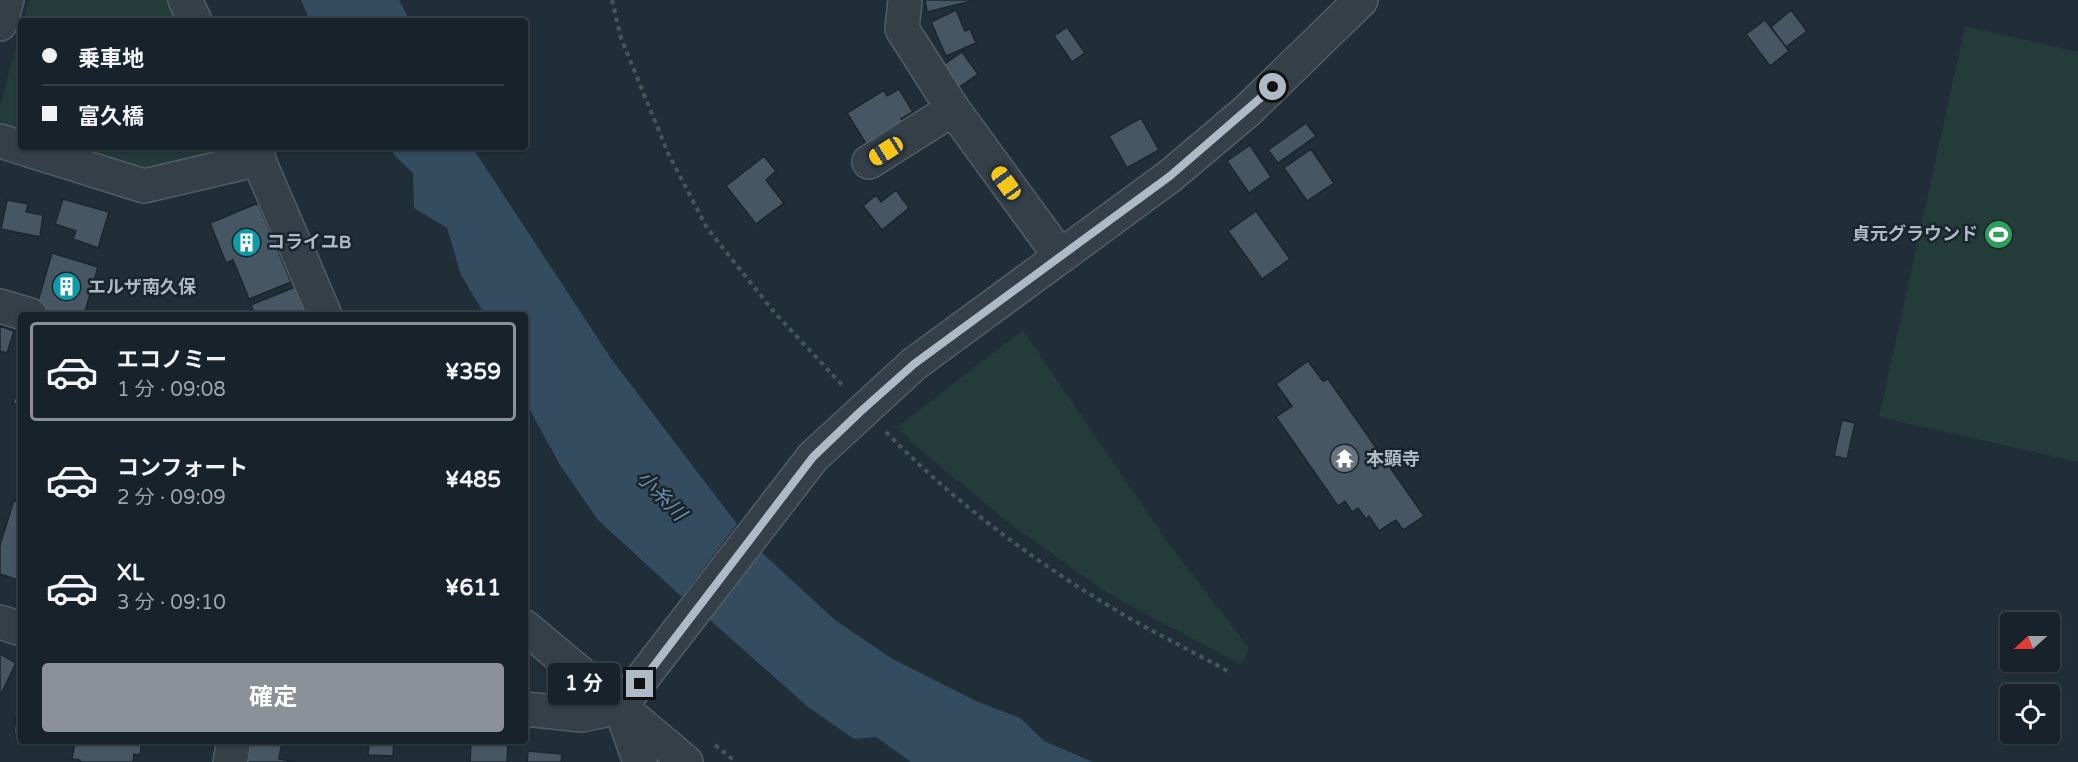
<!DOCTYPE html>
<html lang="ja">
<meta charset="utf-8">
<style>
:root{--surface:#18222a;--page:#212a32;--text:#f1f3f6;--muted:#9fa4a8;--line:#363f47;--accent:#8c9099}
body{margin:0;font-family:"Varela Round","Noto Sans JP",sans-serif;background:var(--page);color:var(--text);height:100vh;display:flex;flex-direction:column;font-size:22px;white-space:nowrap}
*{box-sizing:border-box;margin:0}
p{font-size:20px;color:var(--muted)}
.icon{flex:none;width:33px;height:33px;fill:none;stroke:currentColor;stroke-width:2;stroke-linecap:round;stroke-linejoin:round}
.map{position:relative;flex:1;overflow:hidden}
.details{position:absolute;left:18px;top:312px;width:510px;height:432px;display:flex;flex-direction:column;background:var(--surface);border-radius:6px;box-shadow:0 2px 4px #0004,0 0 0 2px var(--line)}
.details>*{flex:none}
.banner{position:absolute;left:18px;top:18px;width:510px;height:132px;border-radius:6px;box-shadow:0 2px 4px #0004,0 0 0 2px var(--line);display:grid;align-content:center;height:132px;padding:0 24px;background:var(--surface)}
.needle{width:39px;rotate:249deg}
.tools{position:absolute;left:2000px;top:612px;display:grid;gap:12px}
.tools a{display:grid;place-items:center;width:60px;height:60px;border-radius:6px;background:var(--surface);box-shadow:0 2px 4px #0004,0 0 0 2px var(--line);font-size:30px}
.end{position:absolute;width:27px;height:27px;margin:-14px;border:8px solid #aebac5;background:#111;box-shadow:0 0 0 3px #111}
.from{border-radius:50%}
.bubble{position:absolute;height:42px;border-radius:6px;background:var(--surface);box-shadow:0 2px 4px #0004,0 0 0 2px var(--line);font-size:20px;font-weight:700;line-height:42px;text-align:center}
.car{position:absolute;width:18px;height:36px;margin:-18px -9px;border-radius:8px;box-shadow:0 0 4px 2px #0007;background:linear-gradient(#f5c518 24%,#345 0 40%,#f5c518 0 76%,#345 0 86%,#f5c518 0)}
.banner b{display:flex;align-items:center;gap:21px;height:57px;font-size:22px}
.banner b+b{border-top:2px solid var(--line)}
.banner i{width:15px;height:15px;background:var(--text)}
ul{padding:10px 0 0;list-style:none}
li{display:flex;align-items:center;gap:18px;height:99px;margin:0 12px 9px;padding:0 12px;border:3px solid transparent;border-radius:6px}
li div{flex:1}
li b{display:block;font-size:22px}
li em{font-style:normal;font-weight:700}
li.active{border-color:var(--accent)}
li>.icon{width:54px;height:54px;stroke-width:1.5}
.action{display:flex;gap:12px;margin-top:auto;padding:12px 24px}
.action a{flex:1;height:69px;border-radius:6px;background:var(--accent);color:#fff;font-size:24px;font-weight:700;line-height:69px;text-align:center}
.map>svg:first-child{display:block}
</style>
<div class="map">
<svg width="2078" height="762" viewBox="0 0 2078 762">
<rect width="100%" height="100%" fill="#202e38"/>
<path fill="#233b39" d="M 29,0 L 174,0 L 183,21 L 23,21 Z
M 1965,26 L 2078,52 L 2078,462 L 1879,417 Z
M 21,29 L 21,133 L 0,125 L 0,106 Z
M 61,147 L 234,147 L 228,156 L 153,175 Z
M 1023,330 L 1169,544 L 1249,648 L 1241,665 L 1107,593 L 1009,523 L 942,468 L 915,445 L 897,427 Z"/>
<path fill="#344c60" d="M 301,0 L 399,0 L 410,21 L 310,21 Z
M 391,147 L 472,147 L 612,360 L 737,524 L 682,597 L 598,520 L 560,465 L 525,401 L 525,315 L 485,315 L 461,275 L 447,228 L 414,208 L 413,173 L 394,155 Z
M 760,551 L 835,620 L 891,658 L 976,701 L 1020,718 L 1044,741 L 1093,762 L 911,762 L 876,737 L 854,739 L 808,707 L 709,619 Z"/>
<path fill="#465662" stroke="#1b262f" stroke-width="1.5" d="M 925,0 L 971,0 L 972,1 L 927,12 Z
M 956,10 L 965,31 L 970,29 L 976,43 L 946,56 L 931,22 Z
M 1791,10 L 1807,31 L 1786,47 L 1771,27 Z
M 1765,20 L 1789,51 L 1770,66 L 1746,34 Z
M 1067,27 L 1085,53 L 1072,62 L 1054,36 Z
M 962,52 L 978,74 L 951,93 L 936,70 Z
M 899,89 L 913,112 L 901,119 L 905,124 L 868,147 L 847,113 L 884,90 L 887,96 Z
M 1141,118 L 1159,150 L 1127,168 L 1109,136 Z
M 1306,123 L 1316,136 L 1278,163 L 1268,150 Z
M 1250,145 L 1271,177 L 1249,193 L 1227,161 Z
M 1311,149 L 1334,183 L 1307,201 L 1284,168 Z
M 764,156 L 776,171 L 766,180 L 784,203 L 756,224 L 726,186 Z
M 896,190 L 909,208 L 882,230 L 863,206 L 876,195 L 881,202 Z
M 63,199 L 109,212 L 98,248 L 73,239 L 76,231 L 55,224 Z
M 7,200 L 28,204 L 26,212 L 43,215 L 40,237 L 1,229 Z
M 258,203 L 291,282 L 249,299 L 233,260 L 226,263 L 210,223 Z
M 1256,211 L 1290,259 L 1262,279 L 1228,231 Z
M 52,253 L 98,267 L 84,315 L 62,315 L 36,308 Z
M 300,285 L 312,315 L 255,315 L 251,305 Z
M 0,326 L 14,331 L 7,353 L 0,351 Z
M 1308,361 L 1323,381 L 1328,379 L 1424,516 L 1403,530 L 1396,520 L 1379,531 L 1369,516 L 1366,519 L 1358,508 L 1352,512 L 1345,501 L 1338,506 L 1276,417 L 1292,406 L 1276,384 Z
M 21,381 L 21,406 L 13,403 Z
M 1842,420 L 1855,423 L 1847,459 L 1834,456 Z
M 14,500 L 21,503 L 21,581 L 0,574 L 0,545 Z
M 0,654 L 16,663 L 0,696 Z
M 20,690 L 21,690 L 21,734 L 14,733 Z
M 75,741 L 142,741 L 140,755 L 134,754 L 133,762 L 80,762 L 80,760 L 72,759 Z
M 245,741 L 282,741 L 279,759 L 296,762 L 241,762 Z
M 369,741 L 394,741 L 393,756 L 368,755 Z
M 471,741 L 508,741 L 507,762 L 470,762 Z
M 528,751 L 562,754 L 561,762 L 527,762 Z"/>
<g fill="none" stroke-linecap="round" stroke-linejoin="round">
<defs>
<path id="minor" d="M 185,0 L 195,21
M 905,0 L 902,29 L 953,109 L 1060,256
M 0,24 L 7,0
M 0,141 L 144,186 L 259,159
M 253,147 L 325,315
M 869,162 L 953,109
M 0,306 L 30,315
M 0,622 L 21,629
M 525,627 L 686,762
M 525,709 L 582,715 L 620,707 L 813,457 L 914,364 L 1170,176 L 1247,111 L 1361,0
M 621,709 L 640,762
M 230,762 L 234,741"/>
</defs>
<use href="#minor" stroke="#515d66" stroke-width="36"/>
<path stroke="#425757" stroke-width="4" stroke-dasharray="4.5 4.5" stroke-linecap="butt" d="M 612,0 L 621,38 L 668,153 L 707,228 L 774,312 L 842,385
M 886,432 C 953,501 1032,560 1114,609 C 1152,632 1192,651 1231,673
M 715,745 L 736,762"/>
<use href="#minor" stroke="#343f48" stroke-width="33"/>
</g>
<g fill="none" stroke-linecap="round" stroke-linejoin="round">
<path stroke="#aebac5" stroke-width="8" d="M 640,684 L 813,457 L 860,412 L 914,364 L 1170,176 L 1273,87"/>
</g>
<defs>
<symbol id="stadium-disc" viewBox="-11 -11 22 22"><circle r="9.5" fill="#2e9e5b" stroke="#1a242d"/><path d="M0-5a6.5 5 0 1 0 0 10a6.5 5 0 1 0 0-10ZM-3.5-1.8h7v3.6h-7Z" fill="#fff"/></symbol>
<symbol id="building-disc" viewBox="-11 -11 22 22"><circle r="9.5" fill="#0f9aa8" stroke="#1a242d"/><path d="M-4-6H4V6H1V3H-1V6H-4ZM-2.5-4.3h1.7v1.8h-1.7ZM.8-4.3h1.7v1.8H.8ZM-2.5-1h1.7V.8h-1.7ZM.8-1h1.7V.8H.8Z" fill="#fff"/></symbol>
<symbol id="temple-disc" viewBox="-11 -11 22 22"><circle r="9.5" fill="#6b7280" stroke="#1a242d"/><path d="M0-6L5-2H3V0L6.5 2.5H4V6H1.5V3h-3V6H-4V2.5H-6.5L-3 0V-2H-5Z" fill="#fff"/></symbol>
</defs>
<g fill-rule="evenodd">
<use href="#stadium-disc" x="1982" y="218" width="33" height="33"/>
<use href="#building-disc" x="230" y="226" width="33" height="33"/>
<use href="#building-disc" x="50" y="270" width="33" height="33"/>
<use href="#temple-disc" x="1328" y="442" width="33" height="33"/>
</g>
<g text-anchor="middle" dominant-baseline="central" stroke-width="5" stroke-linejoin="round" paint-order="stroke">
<g font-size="18" font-weight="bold" fill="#aebac5" stroke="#1a242d" text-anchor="start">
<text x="1978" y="234" text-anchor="end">貞元グラウンド</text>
<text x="267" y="242">コライユB</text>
<text x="88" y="287">エルザ南久保</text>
<text x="1366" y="459">本顕寺</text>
</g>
<g font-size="20" font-style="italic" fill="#6f90aa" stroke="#1a242d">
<text transform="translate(661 496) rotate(46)">小糸川</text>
</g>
</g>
</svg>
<div class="tools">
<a><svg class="needle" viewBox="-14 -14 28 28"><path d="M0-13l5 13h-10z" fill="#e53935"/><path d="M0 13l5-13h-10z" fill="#9fa4a8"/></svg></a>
<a><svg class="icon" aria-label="locate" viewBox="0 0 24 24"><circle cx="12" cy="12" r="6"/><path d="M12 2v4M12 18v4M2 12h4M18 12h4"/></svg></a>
</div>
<i class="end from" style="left:1273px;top:87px"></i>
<i class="end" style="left:640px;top:684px"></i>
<div class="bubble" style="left:548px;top:663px;width:72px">1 分</div>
<i class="car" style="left:886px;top:151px;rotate:238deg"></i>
<i class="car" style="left:1006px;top:183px;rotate:324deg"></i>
<div class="banner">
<b><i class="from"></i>乗車地</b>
<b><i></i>富久橋</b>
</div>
<section class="details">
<ul>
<li class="active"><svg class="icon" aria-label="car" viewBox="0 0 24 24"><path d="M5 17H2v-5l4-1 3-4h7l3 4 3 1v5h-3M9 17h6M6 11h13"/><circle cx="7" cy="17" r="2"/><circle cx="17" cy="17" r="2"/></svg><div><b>エコノミー</b><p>1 分 · 09:08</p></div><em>¥359</em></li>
<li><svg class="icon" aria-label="car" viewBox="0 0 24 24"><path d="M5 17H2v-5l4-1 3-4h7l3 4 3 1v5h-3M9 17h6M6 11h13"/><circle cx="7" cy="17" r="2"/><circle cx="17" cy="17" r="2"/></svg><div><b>コンフォート</b><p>2 分 · 09:09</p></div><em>¥485</em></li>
<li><svg class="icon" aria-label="car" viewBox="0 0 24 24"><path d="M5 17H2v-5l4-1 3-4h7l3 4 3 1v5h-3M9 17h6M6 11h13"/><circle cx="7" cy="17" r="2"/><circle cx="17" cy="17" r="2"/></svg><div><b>XL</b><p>3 分 · 09:10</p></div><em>¥611</em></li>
</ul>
<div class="action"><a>確定</a></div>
</section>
</div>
